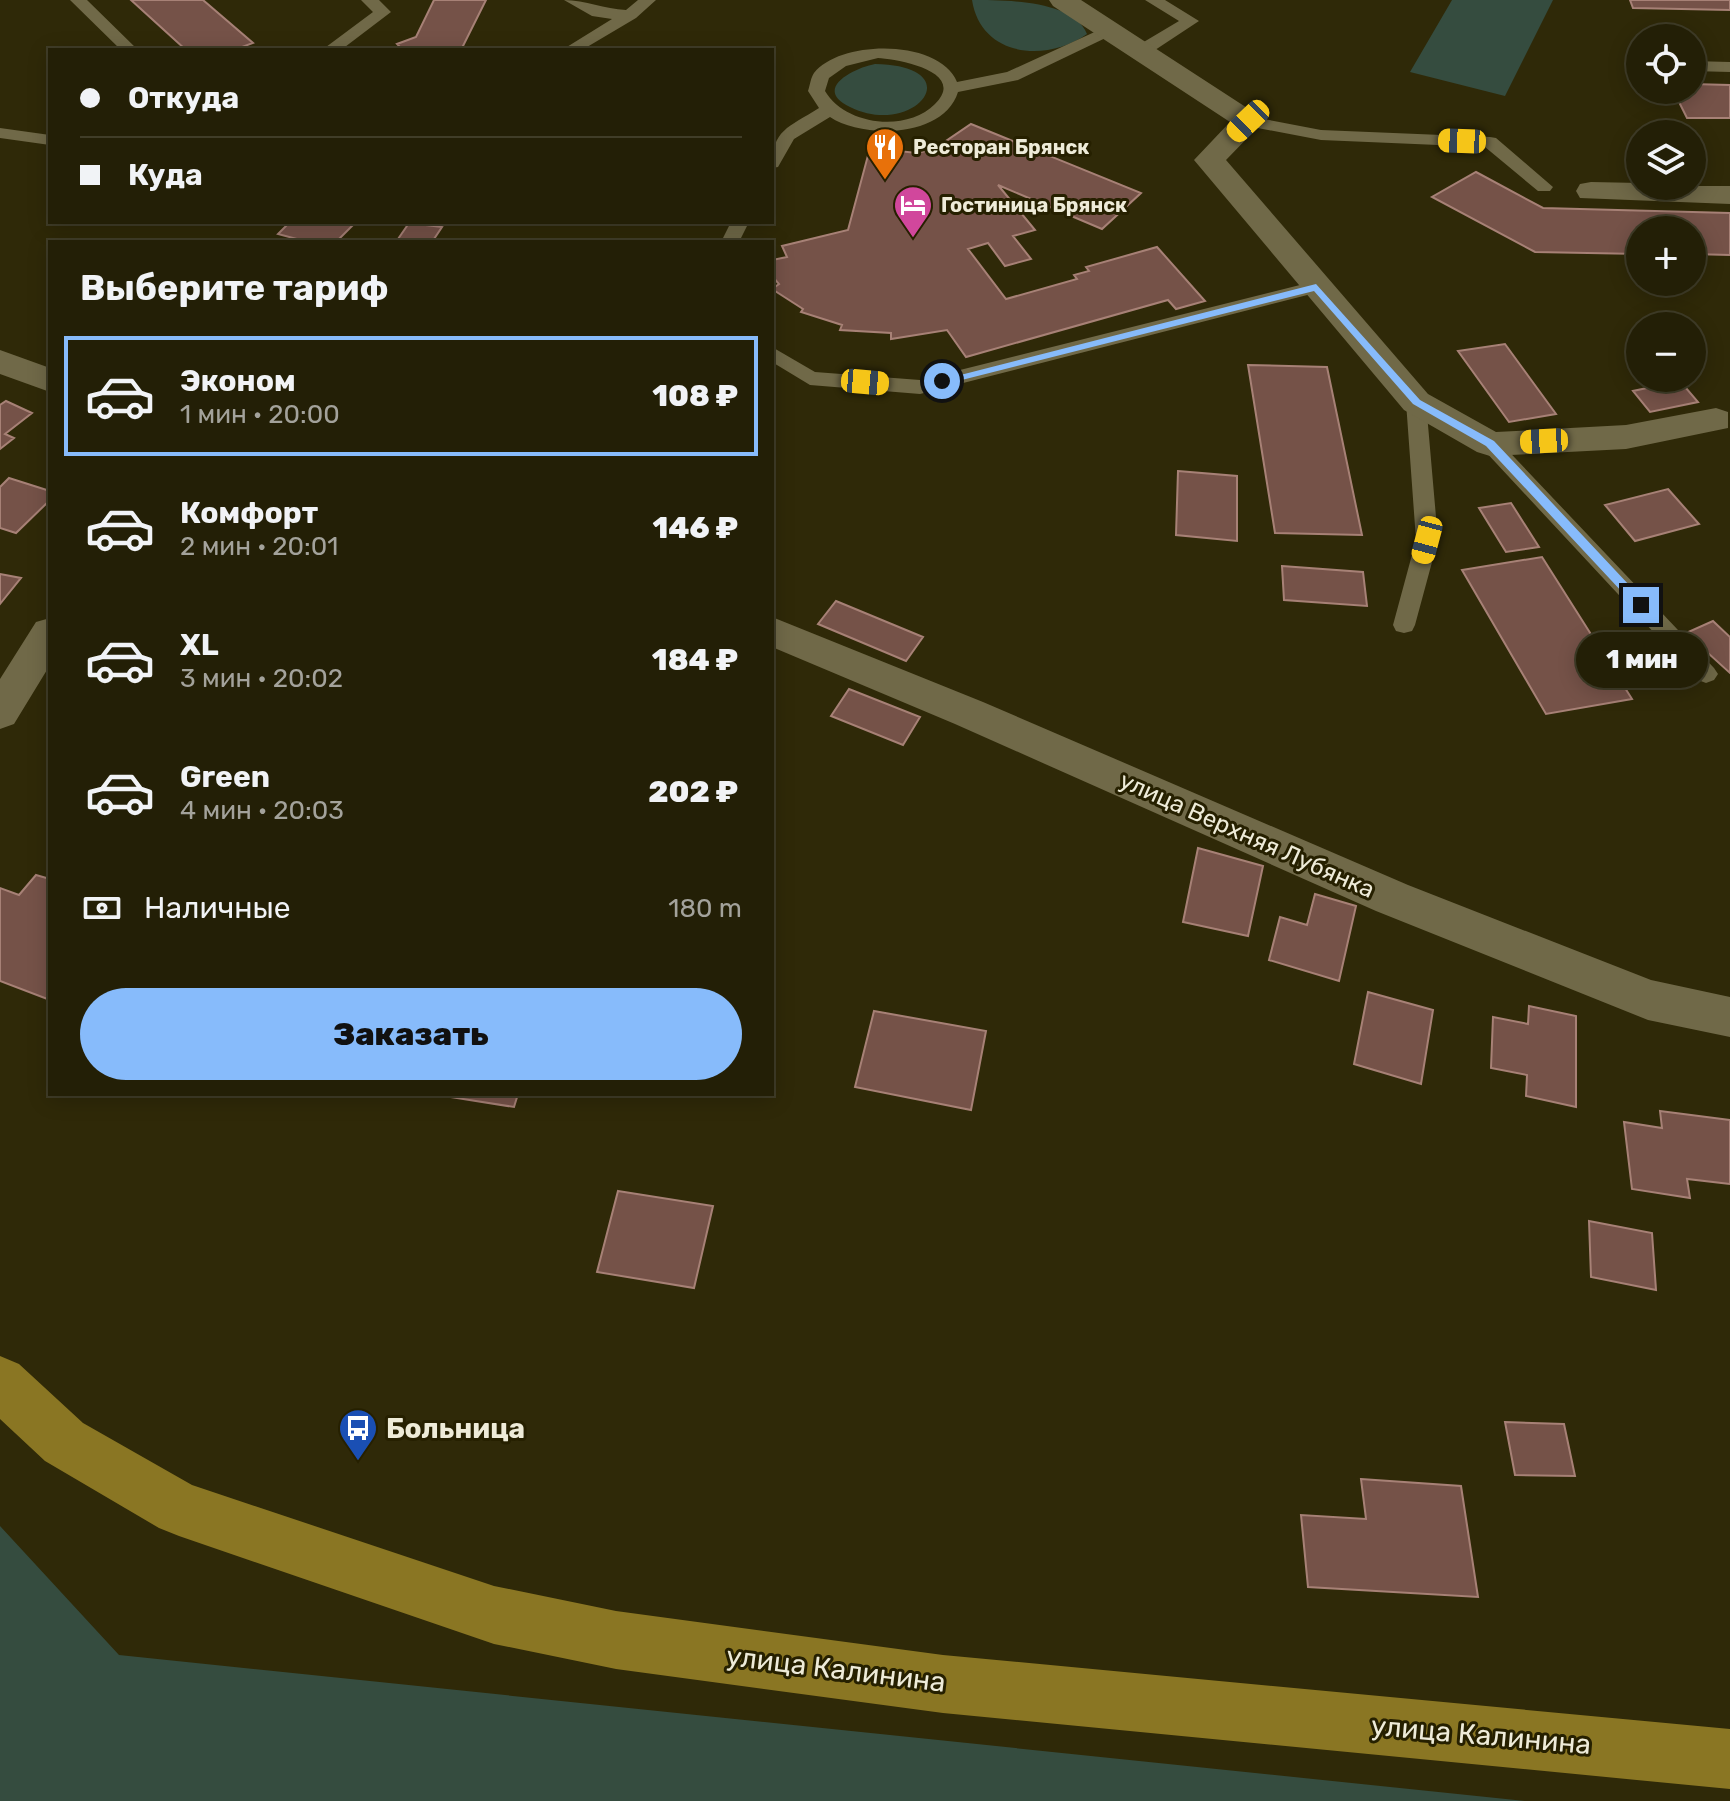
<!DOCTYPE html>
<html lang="ru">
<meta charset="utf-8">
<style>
:root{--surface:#231f06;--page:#2b2710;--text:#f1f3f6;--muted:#a3a29b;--line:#403d28;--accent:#87bbfb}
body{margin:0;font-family:Rubik,sans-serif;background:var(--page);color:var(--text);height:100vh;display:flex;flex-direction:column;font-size:30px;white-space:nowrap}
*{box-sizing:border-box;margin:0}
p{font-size:26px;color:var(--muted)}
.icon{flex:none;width:44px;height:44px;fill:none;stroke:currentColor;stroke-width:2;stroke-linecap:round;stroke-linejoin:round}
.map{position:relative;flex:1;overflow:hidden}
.side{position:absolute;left:48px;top:240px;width:726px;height:856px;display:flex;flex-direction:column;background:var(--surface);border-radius:0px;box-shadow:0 4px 20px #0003,0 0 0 2px var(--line)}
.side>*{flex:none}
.hud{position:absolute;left:48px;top:48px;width:726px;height:176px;border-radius:0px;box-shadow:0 4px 20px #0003,0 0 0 2px var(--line);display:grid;align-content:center;height:176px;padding:0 32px;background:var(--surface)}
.tools{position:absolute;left:1626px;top:24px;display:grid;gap:16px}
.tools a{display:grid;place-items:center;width:80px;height:80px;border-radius:50%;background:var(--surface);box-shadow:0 4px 20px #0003,0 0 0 2px var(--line);font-size:40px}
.end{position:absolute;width:36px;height:36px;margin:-18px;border:10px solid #87bbfb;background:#111;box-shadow:0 0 0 4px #111}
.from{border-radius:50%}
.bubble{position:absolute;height:56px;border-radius:28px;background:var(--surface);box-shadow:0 4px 20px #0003,0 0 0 2px var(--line);font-size:26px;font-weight:800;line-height:56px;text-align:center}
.car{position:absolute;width:24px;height:48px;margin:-24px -12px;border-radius:10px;box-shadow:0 0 6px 2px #0007;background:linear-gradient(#f5c518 24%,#345 0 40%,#f5c518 0 76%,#345 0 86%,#f5c518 0)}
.hud b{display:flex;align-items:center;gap:28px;height:76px;font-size:30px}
.hud b+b{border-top:2px solid var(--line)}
.hud i{width:20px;height:20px;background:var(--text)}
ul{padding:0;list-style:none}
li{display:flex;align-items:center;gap:24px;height:120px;margin:0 16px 12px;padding:0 16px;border:4px solid transparent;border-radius:0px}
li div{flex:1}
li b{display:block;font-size:30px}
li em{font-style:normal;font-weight:800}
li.current{border-color:var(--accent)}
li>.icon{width:72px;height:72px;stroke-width:1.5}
h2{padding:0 32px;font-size:36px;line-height:96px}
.pay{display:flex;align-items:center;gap:20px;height:88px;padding:0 32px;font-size:30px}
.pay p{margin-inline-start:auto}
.cta{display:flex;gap:16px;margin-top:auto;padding:16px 32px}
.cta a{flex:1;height:92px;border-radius:48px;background:var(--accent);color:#111;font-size:32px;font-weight:800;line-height:92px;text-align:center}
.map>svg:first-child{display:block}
</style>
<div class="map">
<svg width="1730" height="1801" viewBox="0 0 1730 1801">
<rect width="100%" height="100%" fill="#2f2908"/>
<path fill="#354c3f" d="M 972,0 C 1005,0 1074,0 1087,34 C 1046,63 981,57 972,0 Z
M 1452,0 L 1553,0 L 1505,96 L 1410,72 Z
M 875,64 C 973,66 914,139 850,107 C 812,89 854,68 875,64 Z
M 0,1526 L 119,1655 L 1525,1801 L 0,1801 Z"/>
<path fill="#755248" stroke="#a78176" stroke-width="2" d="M 131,0 L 203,0 L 253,43 L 234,50 L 186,50 Z
M 434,0 L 486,0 L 461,50 L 403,50 L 397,44 L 416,37 Z
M 1630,0 L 1730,0 L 1730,10 L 1633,8 Z
M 1692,84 L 1730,85 L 1730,118 L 1687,118 L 1673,90 L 1692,90 Z
M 971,124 L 1141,193 L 1102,229 L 998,185 L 1035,230 L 1013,236 L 1031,259 L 1005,266 L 988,243 L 968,249 L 1006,299 L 1077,279 L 1074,275 L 1089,271 L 1086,267 L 1157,247 L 1205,301 L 1176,309 L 1168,300 L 966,357 L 947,330 L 891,339 L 891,333 L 840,330 L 842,325 L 801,312 L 803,309 L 772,289 L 779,284 L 772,276 L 772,260 L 787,257 L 782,246 L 848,230 L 870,148 L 917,153 L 934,149 Z
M 1476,172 L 1543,208 L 1730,213 L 1730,255 L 1692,254 L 1692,230 L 1640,230 L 1640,254 L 1535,252 L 1432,197 Z
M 290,222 L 356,222 L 336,242 L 308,242 L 278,234 Z
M 409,223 L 442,227 L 432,242 L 396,242 Z
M 1505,344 L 1556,414 L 1509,422 L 1458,351 Z
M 1248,365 L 1327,367 L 1362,535 L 1275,533 Z
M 1680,381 L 1698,402 L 1650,412 L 1633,391 Z
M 6,401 L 32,413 L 5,434 L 14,438 L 0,449 L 0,405 Z
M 1178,471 L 1237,476 L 1237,541 L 1176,535 Z
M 9,478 L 50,491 L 50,500 L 16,533 L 0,528 L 0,487 Z
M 1668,489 L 1699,524 L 1635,541 L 1605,505 Z
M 1511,503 L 1539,547 L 1506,552 L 1479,508 Z
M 1542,557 L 1632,699 L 1546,714 L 1462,570 Z
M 1282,566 L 1363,572 L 1367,606 L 1284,600 Z
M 0,574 L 21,578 L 0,604 Z
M 836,601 L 923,637 L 906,661 L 818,624 Z
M 1713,621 L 1730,637 L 1730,673 L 1686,633 Z
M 849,689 L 920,717 L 903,745 L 831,716 Z
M 1198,848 L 1263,866 L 1248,936 L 1183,922 Z
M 36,875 L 50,879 L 50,1000 L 0,981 L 0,888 L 19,895 Z
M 1315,894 L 1356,906 L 1339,981 L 1269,960 L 1280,917 L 1307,925 Z
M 1368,992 L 1433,1010 L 1421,1084 L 1354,1064 Z
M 1529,1006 L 1576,1016 L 1576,1107 L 1526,1096 L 1527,1075 L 1491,1068 L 1493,1017 L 1528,1024 Z
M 874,1011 L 986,1031 L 971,1110 L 855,1087 Z
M 450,1094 L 518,1094 L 514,1107 L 450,1097 Z
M 1660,1111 L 1730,1120 L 1730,1184 L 1687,1179 L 1690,1198 L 1632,1189 L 1624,1122 L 1662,1128 Z
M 618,1191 L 713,1206 L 694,1288 L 597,1272 Z
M 1589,1221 L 1652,1233 L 1656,1290 L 1591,1277 Z
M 1505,1422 L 1564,1424 L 1575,1476 L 1515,1475 Z
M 1361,1479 L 1461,1486 L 1478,1597 L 1308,1587 L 1301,1515 L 1366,1519 Z"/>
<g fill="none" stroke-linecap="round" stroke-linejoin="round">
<path fill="#706948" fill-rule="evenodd" d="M 70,0 L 87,0 L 138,50 L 121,50 Z
M 361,0 L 379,0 L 391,12 L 341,50 L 322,50 L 373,12 Z
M 564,0 C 586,0 604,9 626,10 L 638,0 L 656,0 L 636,18 L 582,50 L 562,50 L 612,19 L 592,16 Z
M 1145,0 L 1165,0 L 1199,21 L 1149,54 L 1137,54 L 1135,50 L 1137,46 L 1179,21 Z
M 1112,24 L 1118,26 L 1118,32 L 1018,80 L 958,92 C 944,138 863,139 830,117 L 794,139 L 778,167 L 772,168 C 772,129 788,128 819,108 L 808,91 C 810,85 811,77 814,73 C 841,39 940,39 957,82 L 1007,72 ZM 878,58 C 896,59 968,71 935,104 C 906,133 845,125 825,91 L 829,78 L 846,66 Z
M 1692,61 L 1730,62 L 1730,72 L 1692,71 Z
M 1248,116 L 1321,130 L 1490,137 L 1496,138 L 1553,187 L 1550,191 L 1538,191 L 1485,147 L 1321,140 L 1242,125 L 1239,121 Z
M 0,128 L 50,135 L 50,145 L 0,138 Z
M 731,222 L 749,222 L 739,242 L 721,242 Z
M 1316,281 L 1326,287 L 1323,291 L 920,394 L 810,385 L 772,362 L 772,347 L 815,372 L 920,380 Z
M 1416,395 L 1426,402 L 1438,540 L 1415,625 L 1412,631 L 1404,633 L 1396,631 L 1393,625 L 1416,540 L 1406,402 Z
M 1490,437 L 1497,439 L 1714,668 L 1718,674 L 1714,680 L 1706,683 L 1698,680 L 1483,449 L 1480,444 L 1483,439 Z"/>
<path fill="#706948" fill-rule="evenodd" d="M 1049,0 L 1081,0 L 1258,115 L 1263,121 L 1258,127 L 1226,160 L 1428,394 L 1496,432 L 1626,425 L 1716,408 L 1728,412 L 1728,428 L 1626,449 L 1490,456 L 1477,452 L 1404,410 L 1194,160 L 1230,122 L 1053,6 Z
M 1591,182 L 1640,183 L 1640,186 L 1730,186 L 1730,204 L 1580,198 L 1576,191 L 1580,184 Z
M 0,350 L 50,368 L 50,392 L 0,374 Z
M 772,617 L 983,702 L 1408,885 L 1651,980 L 1730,997 L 1730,1037 L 1648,1020 L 1376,911 L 955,724 L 772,647 Z
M 50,618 L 50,665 L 14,724 L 0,729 L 0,679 L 36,622 Z"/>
<path fill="#8a7623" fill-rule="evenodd" d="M 0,1356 L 19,1364 L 83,1423 L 192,1485 L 494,1586 L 616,1611 L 943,1655 L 1730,1729 L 1730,1789 L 943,1713 L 616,1669 L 494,1644 L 179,1536 L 159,1528 L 45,1461 L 0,1419 Z"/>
</g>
<path fill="#87bbfb" d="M 1316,284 L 1420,400 L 1494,441 L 1645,602 L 1645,608 L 1637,608 L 1486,446 L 1413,404 L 1314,291 L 942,385 L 937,381 Z"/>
<defs>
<symbol id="restaurant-pin" viewBox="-11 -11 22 30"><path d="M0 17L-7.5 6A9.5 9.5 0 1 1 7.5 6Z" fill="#e8710a" stroke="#262000"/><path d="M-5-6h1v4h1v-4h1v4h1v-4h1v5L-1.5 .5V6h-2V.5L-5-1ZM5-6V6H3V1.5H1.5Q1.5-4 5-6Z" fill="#fff"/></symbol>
<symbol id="hotel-pin" viewBox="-11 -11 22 30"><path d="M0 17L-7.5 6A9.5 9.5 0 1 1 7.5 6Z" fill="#d1479c" stroke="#262000"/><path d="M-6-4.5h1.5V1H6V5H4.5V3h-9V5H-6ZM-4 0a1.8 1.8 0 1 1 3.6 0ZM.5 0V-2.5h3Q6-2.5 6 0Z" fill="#fff"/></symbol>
<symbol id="bus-pin" viewBox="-11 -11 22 30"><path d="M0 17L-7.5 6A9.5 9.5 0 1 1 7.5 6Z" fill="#1a4fb4" stroke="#262000"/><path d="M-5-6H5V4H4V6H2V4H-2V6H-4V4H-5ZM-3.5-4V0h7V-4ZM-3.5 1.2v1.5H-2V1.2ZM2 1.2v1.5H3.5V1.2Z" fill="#fff"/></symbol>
</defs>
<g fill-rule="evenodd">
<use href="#restaurant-pin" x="863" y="125" width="44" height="60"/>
<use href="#hotel-pin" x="891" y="183" width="44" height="60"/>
<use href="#bus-pin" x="336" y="1406" width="44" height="60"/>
</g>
<g text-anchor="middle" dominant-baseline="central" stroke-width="6" stroke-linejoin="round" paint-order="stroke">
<g font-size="20" font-weight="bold" fill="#eeebd8" stroke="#262000" text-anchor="start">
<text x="913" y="147">Ресторан Брянск</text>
<text x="941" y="205">Гостиница Брянск</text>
</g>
<g font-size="24" fill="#eeebd8" stroke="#262000">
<text transform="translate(1247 835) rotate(24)">улица Верхняя Лубянка</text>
</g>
<g font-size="28" font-weight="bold" fill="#eeebd8" stroke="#262000" text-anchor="start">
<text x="386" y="1428">Больница</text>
</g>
<g font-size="28" fill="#eeebd8" stroke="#262000">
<text transform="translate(836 1669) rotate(7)">улица Калинина</text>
<text transform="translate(1481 1735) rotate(5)">улица Калинина</text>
</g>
</g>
</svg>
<div class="tools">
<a><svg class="icon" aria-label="locate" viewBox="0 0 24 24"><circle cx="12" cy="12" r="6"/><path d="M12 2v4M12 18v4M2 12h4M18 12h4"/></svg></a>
<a><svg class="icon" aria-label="layers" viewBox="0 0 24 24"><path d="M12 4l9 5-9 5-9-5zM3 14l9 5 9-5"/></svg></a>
<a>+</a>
<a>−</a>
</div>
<i class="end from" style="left:942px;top:381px"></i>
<i class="end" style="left:1641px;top:605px"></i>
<div class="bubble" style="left:1576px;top:632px;width:132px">1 мин</div>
<i class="car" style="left:1248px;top:121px;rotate:226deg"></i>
<i class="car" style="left:1462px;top:141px;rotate:272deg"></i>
<i class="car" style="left:865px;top:382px;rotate:95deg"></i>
<i class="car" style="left:1544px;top:441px;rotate:267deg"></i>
<i class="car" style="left:1427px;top:540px;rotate:195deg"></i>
<div class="hud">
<b><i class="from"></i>Откуда</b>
<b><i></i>Куда</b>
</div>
<section class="side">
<h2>Выберите тариф</h2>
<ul>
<li class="current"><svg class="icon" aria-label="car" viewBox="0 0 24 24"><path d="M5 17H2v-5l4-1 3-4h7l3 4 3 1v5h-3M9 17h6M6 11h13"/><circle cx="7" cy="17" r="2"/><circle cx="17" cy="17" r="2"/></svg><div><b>Эконом</b><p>1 мин · 20:00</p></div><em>108 ₽</em></li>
<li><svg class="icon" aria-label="car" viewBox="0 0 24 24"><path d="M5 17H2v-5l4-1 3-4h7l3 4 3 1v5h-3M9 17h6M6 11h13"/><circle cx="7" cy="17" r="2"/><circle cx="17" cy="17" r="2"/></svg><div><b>Комфорт</b><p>2 мин · 20:01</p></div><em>146 ₽</em></li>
<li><svg class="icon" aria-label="car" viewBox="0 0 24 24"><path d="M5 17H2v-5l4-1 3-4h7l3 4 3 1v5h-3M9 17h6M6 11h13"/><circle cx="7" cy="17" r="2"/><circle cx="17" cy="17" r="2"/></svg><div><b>XL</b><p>3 мин · 20:02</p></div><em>184 ₽</em></li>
<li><svg class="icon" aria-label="car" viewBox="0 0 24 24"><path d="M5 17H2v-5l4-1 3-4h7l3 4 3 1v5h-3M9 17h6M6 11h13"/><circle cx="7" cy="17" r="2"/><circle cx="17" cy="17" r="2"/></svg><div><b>Green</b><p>4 мин · 20:03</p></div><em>202 ₽</em></li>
</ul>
<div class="pay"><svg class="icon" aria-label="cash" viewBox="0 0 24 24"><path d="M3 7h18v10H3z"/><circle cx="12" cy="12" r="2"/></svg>Наличные<p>180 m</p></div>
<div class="cta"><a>Заказать</a></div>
</section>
</div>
